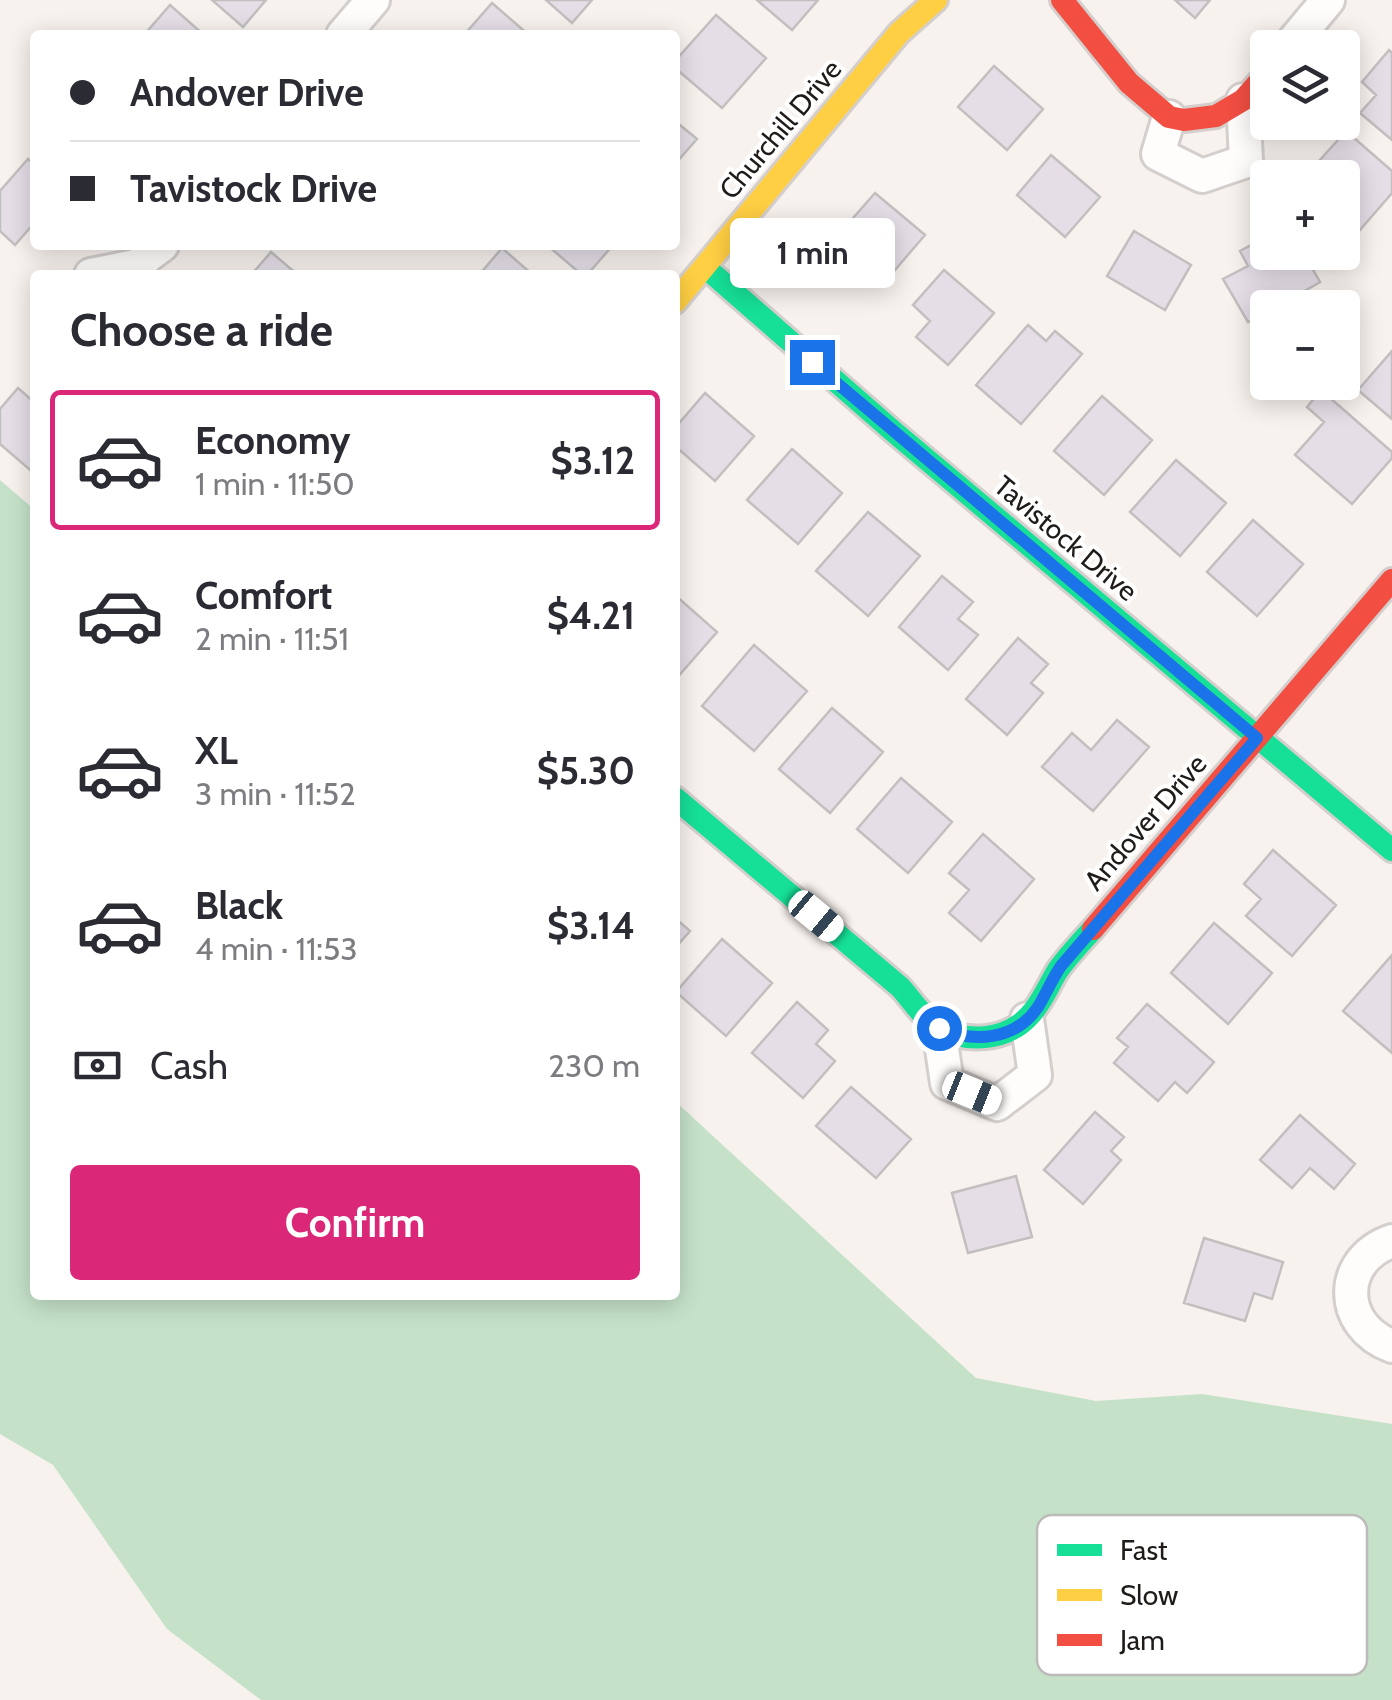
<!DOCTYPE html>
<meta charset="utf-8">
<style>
:root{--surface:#fff;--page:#f2f2f3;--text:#2b2b33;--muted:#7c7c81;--line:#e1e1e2;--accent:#db2777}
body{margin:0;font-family:Cabin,sans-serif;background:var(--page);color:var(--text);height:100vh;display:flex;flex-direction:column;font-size:38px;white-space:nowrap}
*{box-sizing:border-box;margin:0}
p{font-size:32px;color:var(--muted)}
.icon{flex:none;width:55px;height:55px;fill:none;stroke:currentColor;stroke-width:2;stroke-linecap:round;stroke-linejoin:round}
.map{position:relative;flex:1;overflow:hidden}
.panel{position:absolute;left:30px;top:270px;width:650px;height:1030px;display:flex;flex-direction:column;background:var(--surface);border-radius:10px;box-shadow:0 5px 25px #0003}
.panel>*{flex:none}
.hud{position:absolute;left:30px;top:30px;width:650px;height:220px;border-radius:10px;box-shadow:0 5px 25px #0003;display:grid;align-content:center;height:220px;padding:0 40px;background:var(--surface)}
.tools{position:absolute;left:1250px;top:30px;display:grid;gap:20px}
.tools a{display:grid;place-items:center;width:110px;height:110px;border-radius:10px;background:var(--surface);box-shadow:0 5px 25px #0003;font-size:50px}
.end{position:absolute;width:45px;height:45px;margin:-22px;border:12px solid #1a73e8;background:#fff;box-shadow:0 0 0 5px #fff}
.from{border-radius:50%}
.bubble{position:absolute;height:70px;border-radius:10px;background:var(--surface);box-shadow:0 5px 25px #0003;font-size:32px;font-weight:800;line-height:70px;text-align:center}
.car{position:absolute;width:30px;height:60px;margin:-30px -15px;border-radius:12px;box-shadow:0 0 8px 2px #0007;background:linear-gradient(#fff 24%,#345 0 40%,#fff 0 76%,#345 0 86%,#fff 0)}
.hud b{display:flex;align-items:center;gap:35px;height:95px;font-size:38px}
.hud b+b{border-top:2px solid var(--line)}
.hud i{width:25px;height:25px;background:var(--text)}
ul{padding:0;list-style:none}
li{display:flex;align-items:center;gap:30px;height:140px;margin:0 20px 15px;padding:0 20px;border:5px solid transparent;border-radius:10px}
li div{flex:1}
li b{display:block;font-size:38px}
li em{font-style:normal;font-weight:800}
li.current{border-color:var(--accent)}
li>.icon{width:90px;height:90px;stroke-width:1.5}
h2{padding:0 40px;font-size:45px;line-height:120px}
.pay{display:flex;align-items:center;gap:25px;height:110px;padding:0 40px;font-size:38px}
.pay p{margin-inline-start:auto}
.action{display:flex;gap:20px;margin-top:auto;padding:20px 40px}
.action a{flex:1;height:115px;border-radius:10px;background:var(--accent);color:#fff;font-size:40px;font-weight:800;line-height:115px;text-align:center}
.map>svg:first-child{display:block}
</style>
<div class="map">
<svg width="1392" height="1700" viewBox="0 0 1392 1700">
<rect width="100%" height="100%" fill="#f8f2ee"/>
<path fill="#c5e2c9" d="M 0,480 L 35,510 L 35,1295 L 675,1295 L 675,1101 L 976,1378 L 1096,1401 L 1202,1394 L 1392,1424 L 1392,1700 L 261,1700 L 167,1629 L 53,1465 L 0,1434 Z"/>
<path fill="#e5dee7" stroke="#c2bfbf" stroke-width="2.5" d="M 212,0 L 266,0 L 243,27 Z
M 546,0 L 592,0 L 572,23 Z
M 757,0 L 818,0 L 792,30 Z
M 1175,0 L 1210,0 L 1195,18 Z
M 492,3 L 529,35 L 464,35 Z
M 170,5 L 204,35 L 144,35 Z
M 716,15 L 766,58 L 722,108 L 675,68 L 675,61 Z
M 1389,50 L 1392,53 L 1392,140 L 1360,113 L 1376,95 L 1362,82 Z
M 994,66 L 1043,109 L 1007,150 L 958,107 Z
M 675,121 L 697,139 L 675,164 Z
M 1346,131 L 1392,171 L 1392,193 L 1359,231 L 1342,217 L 1342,178 L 1334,178 L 1336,175 L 1320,160 Z
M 1051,155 L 1100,197 L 1065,237 L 1017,195 Z
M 28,159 L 35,165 L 35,222 L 15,245 L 0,231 L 0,191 Z
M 875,193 L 925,235 L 883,284 L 864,268 L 850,284 L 819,257 Z
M 1134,231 L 1191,265 L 1165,310 L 1107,276 Z
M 1268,236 L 1268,252 L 1303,252 L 1320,282 L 1275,308 L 1268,308 L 1268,312 L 1248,322 L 1223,279 L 1248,266 L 1240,251 Z
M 547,245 L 613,245 L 587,275 L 582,275 Z
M 502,248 L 533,275 L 479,275 Z
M 271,252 L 298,275 L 251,275 Z
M 944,270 L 994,313 L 948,365 L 916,337 L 930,321 L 913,305 Z
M 1028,325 L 1046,341 L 1055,331 L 1082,354 L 1021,424 L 976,385 Z
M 1392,351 L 1392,419 L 1358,390 Z
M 18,388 L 35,403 L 35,474 L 0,444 L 0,409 Z
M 1321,390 L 1392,452 L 1392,458 L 1352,504 L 1295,455 L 1324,422 L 1307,407 Z
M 705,393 L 754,436 L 715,481 L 675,446 L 675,428 Z
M 1102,396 L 1152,440 L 1104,495 L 1054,451 Z
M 792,449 L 842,493 L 798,544 L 747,500 Z
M 1176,460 L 1226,503 L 1180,556 L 1130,512 Z
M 868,512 L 920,556 L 868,616 L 816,571 Z
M 1253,520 L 1303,564 L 1257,616 L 1207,572 Z
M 942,576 L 973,602 L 958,619 L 978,635 L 948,670 L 899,627 Z
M 675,595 L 717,632 L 675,680 Z
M 1018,638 L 1048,664 L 1031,683 L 1043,693 L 1007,735 L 966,699 Z
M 754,645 L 807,691 L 754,751 L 702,706 Z
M 832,708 L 883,752 L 830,813 L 779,769 Z
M 1117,720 L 1149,747 L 1093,811 L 1042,767 L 1072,733 L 1091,750 Z
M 901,778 L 952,822 L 908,873 L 857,829 Z
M 983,834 L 1034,879 L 981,941 L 949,913 L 969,890 L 949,873 Z
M 1273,850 L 1336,905 L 1292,956 L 1246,916 L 1261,899 L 1244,884 Z
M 675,918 L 690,931 L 675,948 Z
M 1214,923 L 1272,973 L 1228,1024 L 1171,973 Z
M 722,939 L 772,983 L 726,1036 L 676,992 Z
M 1392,955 L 1392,1053 L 1343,1011 Z
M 797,1002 L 828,1030 L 816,1044 L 835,1061 L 803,1098 L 752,1053 Z
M 1147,1004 L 1214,1062 L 1187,1093 L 1175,1082 L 1158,1101 L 1114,1063 L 1128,1047 L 1117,1038 Z
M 851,1087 L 911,1139 L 876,1178 L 816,1126 Z
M 1095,1112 L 1124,1137 L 1111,1151 L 1121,1160 L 1083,1204 L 1044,1170 Z
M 1300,1115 L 1355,1164 L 1334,1189 L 1310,1168 L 1292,1188 L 1260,1160 Z
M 1016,1176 L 1032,1237 L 968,1253 L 952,1193 Z
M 1204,1238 L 1283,1262 L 1272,1299 L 1254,1293 L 1245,1321 L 1184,1303 Z"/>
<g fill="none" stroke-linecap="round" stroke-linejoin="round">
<defs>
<path id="street" d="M 343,35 L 373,0
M 1288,48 L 1328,0
M 1169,117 L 1158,154 L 1202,176 L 1246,161 L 1243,100
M 91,275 L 136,266
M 131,275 L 147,256 L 162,245
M 939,1028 L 947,1083 L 997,1104 L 1035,1075 L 1027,1019
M 1392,1241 C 1337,1260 1338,1326 1392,1346"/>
<path id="fast" d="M 705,267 L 894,432 L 1392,850
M 675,798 L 900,987 C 912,1000 922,1017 937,1026 C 965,1044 1006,1041 1029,1016 C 1042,1003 1048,986 1058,970 C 1068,956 1081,942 1093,929"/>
<path id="slow" d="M 675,302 L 899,33 L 936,0"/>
<path id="jam" d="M 1062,0 L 1129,83 L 1169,117 L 1184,120 L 1216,116 L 1243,100 L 1268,72
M 1093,929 L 1392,580"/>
</defs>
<use href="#street" stroke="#d4cfcd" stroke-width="38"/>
<use href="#fast" stroke="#d4cfcd" stroke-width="28"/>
<use href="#slow" stroke="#d4cfcd" stroke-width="28"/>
<use href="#jam" stroke="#d4cfcd" stroke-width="28"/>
<use href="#street" stroke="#fefdfc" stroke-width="32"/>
<use href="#fast" stroke="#16e098" stroke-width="22"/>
<use href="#slow" stroke="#ffcf43" stroke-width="22"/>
<use href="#jam" stroke="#f24e42" stroke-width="22"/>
</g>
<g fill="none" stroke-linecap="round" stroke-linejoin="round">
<path stroke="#1a73e8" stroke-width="12" d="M 812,362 L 1257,738 L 1061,966 C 1052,979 1046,994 1038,1007 C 1015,1041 973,1043 939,1028"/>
</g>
<g text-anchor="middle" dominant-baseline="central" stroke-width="8" stroke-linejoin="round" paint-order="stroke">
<g font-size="28" fill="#1f1b19" stroke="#fff">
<text transform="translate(780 129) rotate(-50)">Churchill Drive</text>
<text transform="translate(1066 538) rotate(40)">Tavistock Drive</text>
<text transform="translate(1145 822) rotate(-49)">Andover Drive</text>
</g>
</g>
<rect x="1037" y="1515" width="330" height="160" rx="15" fill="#fff" stroke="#bcbbba" stroke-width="2.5"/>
<rect x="1057" y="1544" width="45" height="12" fill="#16e098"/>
<rect x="1057" y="1589" width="45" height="12" fill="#ffcf43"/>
<rect x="1057" y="1634" width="45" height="12" fill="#f24e42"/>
<g font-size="28" fill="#1f1b19">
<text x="1120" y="1560">Fast</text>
<text x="1120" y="1605">Slow</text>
<text x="1120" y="1650">Jam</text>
</g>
</svg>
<div class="tools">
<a><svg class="icon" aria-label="layers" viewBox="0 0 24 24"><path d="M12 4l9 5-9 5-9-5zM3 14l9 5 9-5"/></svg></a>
<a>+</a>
<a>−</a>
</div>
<i class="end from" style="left:939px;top:1028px"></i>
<i class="end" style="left:812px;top:362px"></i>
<div class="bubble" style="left:730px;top:218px;width:165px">1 min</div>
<i class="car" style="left:816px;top:916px;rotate:130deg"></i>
<i class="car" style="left:972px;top:1093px;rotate:112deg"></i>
<div class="hud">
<b><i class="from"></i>Andover Drive</b>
<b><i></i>Tavistock Drive</b>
</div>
<section class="panel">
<h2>Choose a ride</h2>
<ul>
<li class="current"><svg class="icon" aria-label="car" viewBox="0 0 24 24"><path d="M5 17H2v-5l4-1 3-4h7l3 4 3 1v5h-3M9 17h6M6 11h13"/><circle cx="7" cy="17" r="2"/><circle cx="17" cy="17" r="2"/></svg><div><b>Economy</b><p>1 min · 11:50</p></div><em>$3.12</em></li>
<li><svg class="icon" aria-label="car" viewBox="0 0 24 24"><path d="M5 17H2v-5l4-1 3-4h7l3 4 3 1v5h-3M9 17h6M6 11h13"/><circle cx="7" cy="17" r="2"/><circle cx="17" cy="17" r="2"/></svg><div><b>Comfort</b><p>2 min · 11:51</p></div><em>$4.21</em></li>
<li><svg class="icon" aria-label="car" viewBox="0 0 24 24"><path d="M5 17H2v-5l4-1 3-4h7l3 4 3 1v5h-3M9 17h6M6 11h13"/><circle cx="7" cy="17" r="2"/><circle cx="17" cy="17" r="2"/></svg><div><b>XL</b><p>3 min · 11:52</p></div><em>$5.30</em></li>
<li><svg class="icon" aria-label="car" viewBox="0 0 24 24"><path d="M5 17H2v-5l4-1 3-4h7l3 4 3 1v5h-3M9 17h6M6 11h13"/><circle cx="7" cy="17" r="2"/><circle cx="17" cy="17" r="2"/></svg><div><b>Black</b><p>4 min · 11:53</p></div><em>$3.14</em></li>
</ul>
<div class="pay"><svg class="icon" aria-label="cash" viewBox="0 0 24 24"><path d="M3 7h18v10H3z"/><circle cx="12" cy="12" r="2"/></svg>Cash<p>230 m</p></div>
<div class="action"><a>Confirm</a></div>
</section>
</div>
